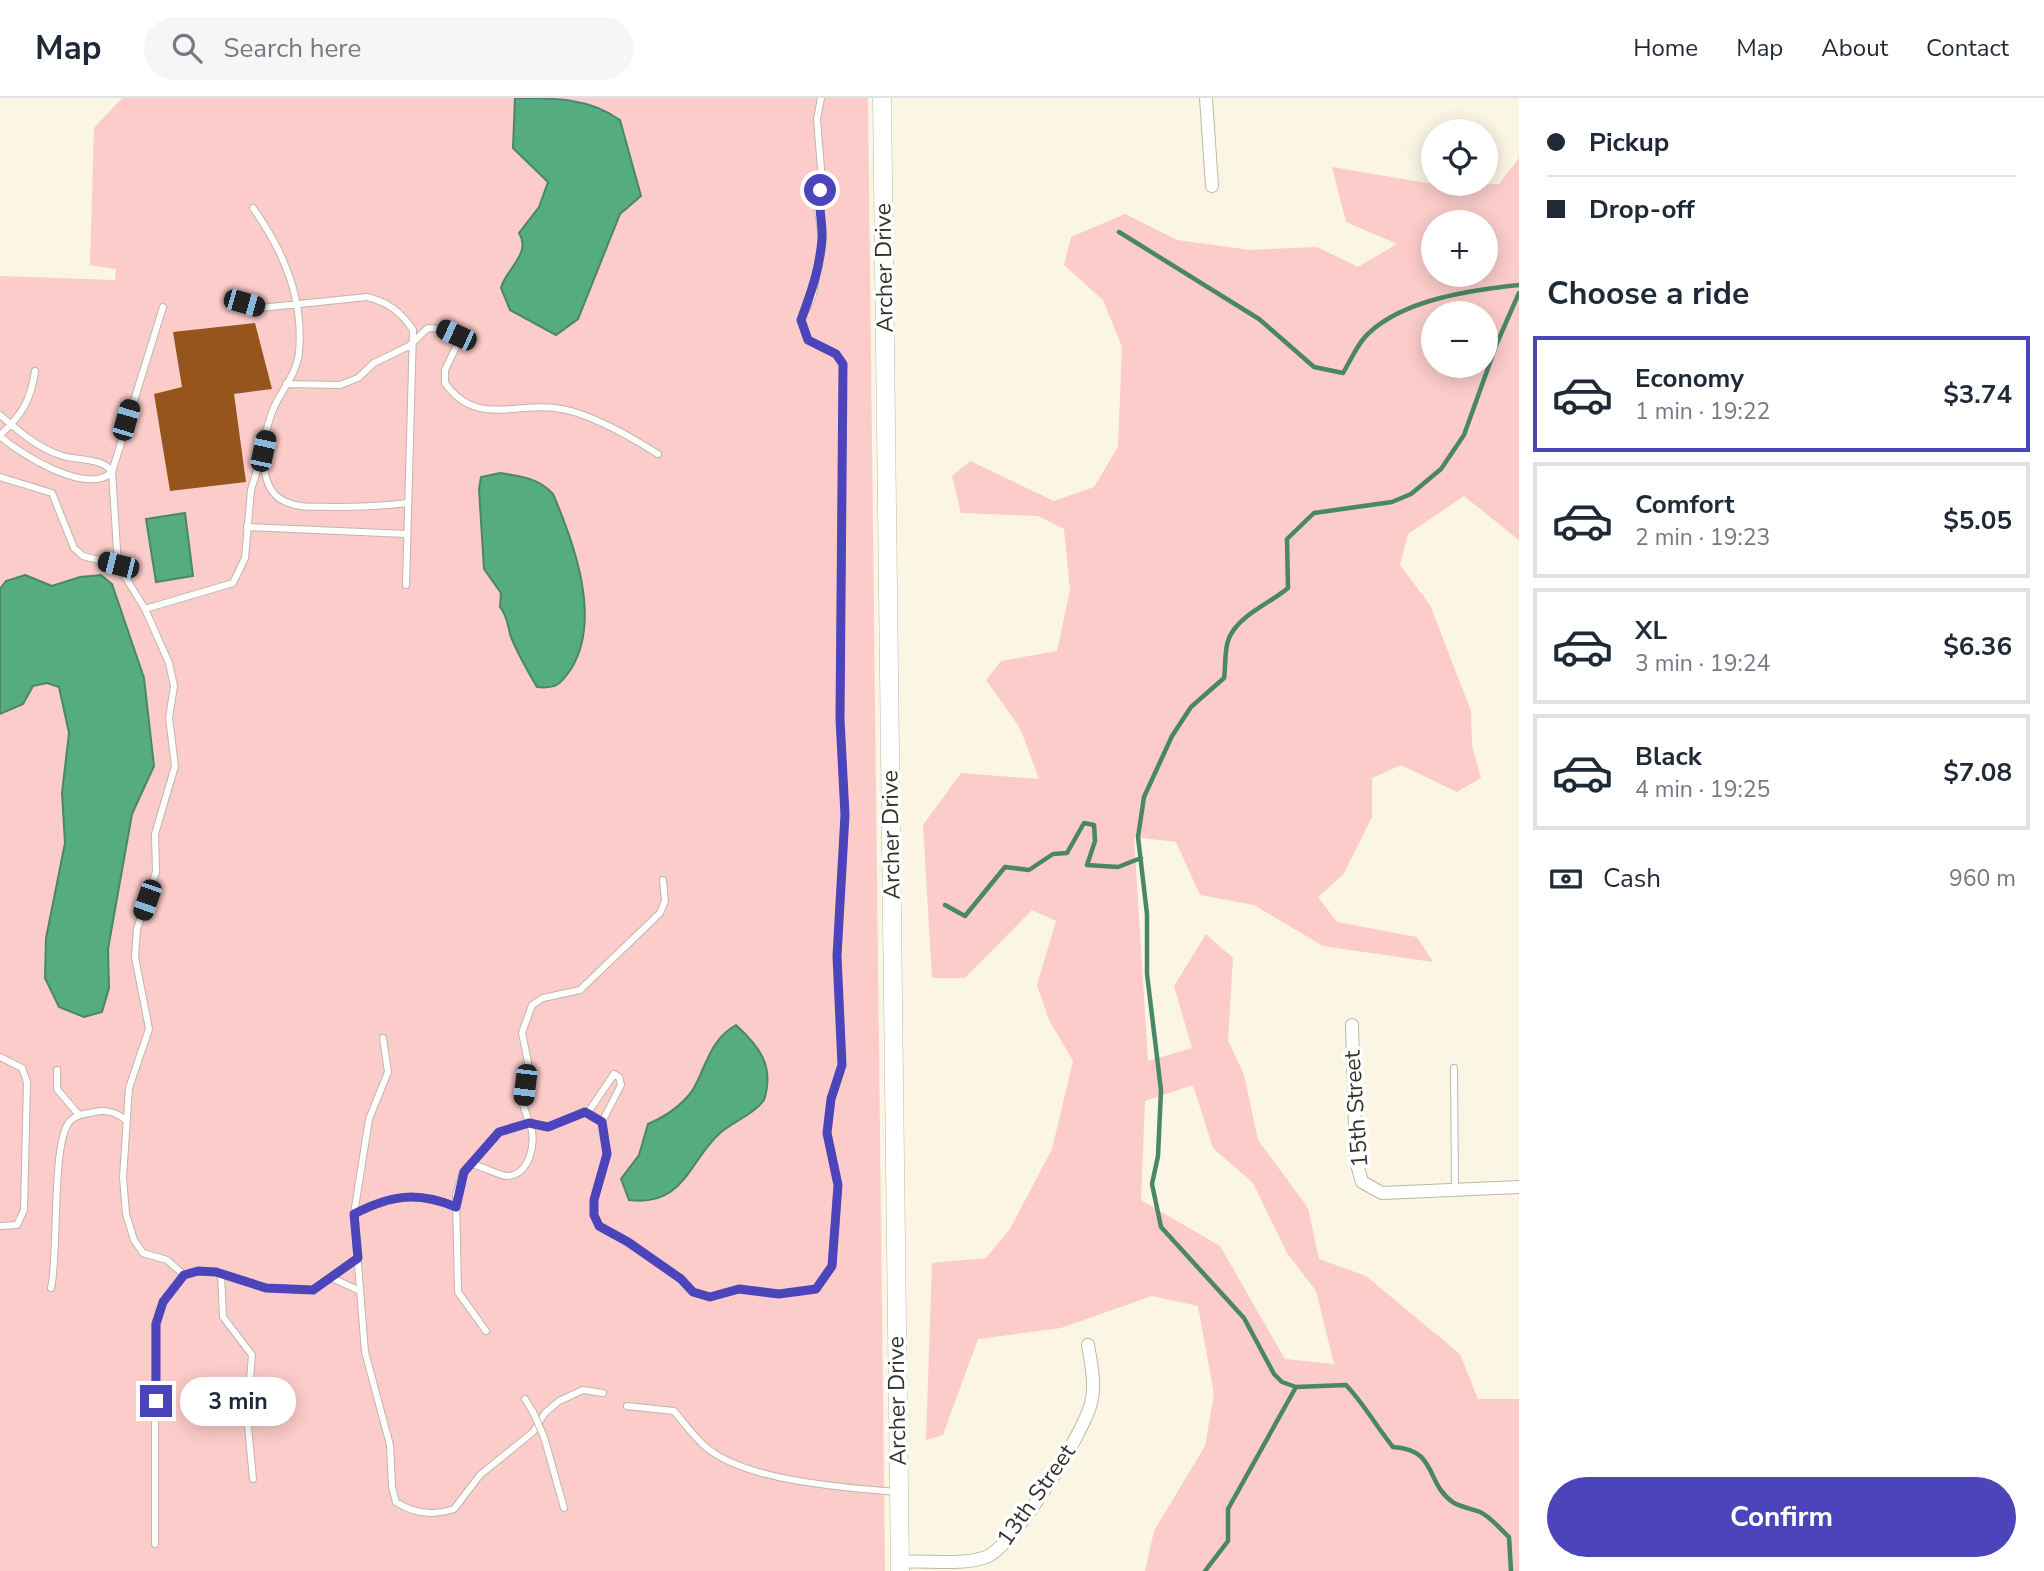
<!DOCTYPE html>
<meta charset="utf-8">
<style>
:root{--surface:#fff;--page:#f6f6f7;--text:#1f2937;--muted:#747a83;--line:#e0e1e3;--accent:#4c44bb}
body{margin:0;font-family:"Nunito Sans",sans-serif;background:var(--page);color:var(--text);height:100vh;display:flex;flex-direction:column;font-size:26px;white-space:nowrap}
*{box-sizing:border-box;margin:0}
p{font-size:23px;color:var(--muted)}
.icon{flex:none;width:38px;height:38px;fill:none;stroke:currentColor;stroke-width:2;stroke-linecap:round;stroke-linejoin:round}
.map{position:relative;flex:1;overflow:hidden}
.drawer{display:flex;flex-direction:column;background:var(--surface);width:525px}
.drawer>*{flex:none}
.banner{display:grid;align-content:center;height:154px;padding:0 28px;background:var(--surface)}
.controls{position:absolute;left:1421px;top:21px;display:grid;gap:14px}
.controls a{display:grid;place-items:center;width:77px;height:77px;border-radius:50%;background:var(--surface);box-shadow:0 4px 18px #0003;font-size:35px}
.end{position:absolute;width:32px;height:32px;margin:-16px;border:9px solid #4c44bb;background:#fff;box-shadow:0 0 0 4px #fff}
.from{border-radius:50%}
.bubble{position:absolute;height:49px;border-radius:24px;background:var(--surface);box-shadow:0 4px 18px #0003;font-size:23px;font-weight:700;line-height:49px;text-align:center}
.car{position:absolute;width:21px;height:42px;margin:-21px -10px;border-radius:9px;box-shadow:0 0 5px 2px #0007;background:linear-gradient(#222 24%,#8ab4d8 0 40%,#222 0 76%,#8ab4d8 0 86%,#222 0)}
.banner b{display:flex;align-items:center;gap:24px;height:66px;font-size:26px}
.banner b+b{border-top:2px solid var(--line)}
.banner i{width:18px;height:18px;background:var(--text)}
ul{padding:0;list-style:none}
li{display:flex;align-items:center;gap:21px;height:116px;margin:0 14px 10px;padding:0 14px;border:4px solid var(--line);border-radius:0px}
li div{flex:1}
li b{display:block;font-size:26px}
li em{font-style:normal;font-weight:700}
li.active{border-color:var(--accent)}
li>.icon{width:63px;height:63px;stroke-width:1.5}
h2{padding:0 28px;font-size:32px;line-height:84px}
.pay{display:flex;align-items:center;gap:18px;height:77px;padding:0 28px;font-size:26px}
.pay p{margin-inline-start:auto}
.action{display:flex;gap:14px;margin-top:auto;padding:14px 28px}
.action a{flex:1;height:80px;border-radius:42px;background:var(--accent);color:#fff;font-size:28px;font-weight:700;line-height:80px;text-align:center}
header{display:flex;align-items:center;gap:42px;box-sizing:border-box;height:98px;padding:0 35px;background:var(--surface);border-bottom:2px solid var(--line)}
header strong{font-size:33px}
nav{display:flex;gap:38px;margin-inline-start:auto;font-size:24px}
.search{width:490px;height:63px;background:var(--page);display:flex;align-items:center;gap:18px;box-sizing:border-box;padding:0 24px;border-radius:38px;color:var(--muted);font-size:26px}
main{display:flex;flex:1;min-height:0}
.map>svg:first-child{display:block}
</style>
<header>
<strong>Map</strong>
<div class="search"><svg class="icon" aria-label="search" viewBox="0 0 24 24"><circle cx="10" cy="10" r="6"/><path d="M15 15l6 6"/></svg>Search here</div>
<nav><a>Home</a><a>Map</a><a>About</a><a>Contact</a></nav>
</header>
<main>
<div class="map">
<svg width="1519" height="1473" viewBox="0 0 1519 1473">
<rect width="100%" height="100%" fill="#fbf5e4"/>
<path fill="#fbccc9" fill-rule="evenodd" d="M 122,0 L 868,0 L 885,1473 L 0,1473 L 0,178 L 115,182 L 116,171 L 90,167 L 94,30 Z
M 1519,60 L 1519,442 L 1464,398 L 1408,436 L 1400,467 L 1430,507 L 1471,613 L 1472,647 L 1481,680 L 1457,694 L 1401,667 L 1372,680 L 1372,719 L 1343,777 L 1318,799 L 1337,824 L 1417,839 L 1433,864 L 1323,848 L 1254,807 L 1200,797 L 1176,744 L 1134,739 L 1148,963 L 1192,950 L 1174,888 L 1206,836 L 1233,860 L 1228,942 L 1244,977 L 1258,1042 L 1308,1110 L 1319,1161 L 1366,1178 L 1460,1256 L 1478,1301 L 1519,1301 L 1519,1473 L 1145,1473 L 1154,1433 L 1205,1348 L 1214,1296 L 1198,1208 L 1152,1198 L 1061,1230 L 978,1241 L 943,1337 L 926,1342 L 932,1165 L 986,1160 L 1010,1131 L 1052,1051 L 1073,963 L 1049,922 L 1037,887 L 1056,823 L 1032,812 L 965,880 L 932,880 L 923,727 L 961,675 L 1039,681 L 1020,630 L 986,582 L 1001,563 L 1057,553 L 1070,492 L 1064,431 L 1038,418 L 961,415 L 952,378 L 970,363 L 1054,403 L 1094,389 L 1118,349 L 1122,249 L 1103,202 L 1064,167 L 1071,139 L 1125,116 L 1177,142 L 1250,152 L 1317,149 L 1358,169 L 1397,146 L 1346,124 L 1332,69 L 1433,86 L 1499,86 ZM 1433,124 L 1486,124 L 1486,177 L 1433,177 ZM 1433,215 L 1486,215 L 1486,268 L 1433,268 ZM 1193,987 L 1213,1050 L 1253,1085 L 1287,1155 L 1316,1193 L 1334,1266 L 1285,1261 L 1220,1148 L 1141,1102 L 1145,1003 Z"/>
<path fill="#54ac80" stroke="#4a8767" stroke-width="2" d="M 515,0 C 555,0 589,0 620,22 L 641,98 L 620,116 L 578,221 L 556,237 L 510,212 L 501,190 C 506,171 532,155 519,135 L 539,109 L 548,84 L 513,50 Z
M 500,375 C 520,378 539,380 553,396 C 574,445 602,521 571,571 C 560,587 556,591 537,589 C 527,572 518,556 511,539 C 507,527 508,519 500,509 L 501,495 L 484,471 L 479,391 L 481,379 Z
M 185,415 L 193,478 L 156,484 L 146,421 Z
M 25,477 L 52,488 L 80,479 L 101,477 L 112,486 L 144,580 L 154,668 L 132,716 L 108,851 L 109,890 L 102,914 L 84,919 L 59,909 L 45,880 L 46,840 L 65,745 L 62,695 L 69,635 L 59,589 L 47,585 L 33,588 L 23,606 L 0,616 L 0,491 L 6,483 Z
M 736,927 C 759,948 775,968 764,1002 C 753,1017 734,1023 720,1035 C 688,1064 684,1109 629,1102 L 621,1081 L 639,1057 L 648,1026 C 667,1018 689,1003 697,984 C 708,961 713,940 736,927 Z"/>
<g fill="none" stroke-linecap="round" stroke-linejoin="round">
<path stroke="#4a8767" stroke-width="4.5" d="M 1119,134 L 1259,221 L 1314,269 L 1343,275 C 1351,262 1358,244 1370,234 C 1406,201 1472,192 1519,187
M 945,807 L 965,818 L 1005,769 L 1029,772 L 1053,756 L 1067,755 L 1084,725 L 1094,727 L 1095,743 L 1087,767 L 1118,769 L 1141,760
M 1205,1473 L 1228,1443 L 1228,1411 L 1296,1289
M 1511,1473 L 1509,1439 C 1500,1431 1491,1419 1480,1414 C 1472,1411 1461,1409 1454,1405 C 1424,1385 1439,1352 1393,1349 C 1376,1328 1364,1306 1346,1287 L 1296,1289 L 1282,1284 L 1274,1276 L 1244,1220 L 1161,1129 L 1152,1086 L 1158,1058 L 1161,992 L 1147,876 L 1147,816 L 1138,739 L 1144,699 L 1172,638 L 1191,609 L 1224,580 C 1226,568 1224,551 1229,540 C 1239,517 1269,506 1288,490 L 1287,441 L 1314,415 L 1392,404 L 1411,396 L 1441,371 L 1464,337 L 1497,245 L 1519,195"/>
</g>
<path fill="#95551d" d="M 255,225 L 272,291 L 234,296 L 246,384 L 170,393 L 154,296 L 182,289 L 173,234 Z"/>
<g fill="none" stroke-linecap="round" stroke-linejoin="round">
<defs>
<path id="lane" d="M 253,110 C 283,152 304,201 299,254 C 297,278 278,295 271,317 C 262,342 256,392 286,404 C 302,411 317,408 333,409 C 359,409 383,408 408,405
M 229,201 L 260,210 L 367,199 C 388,204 401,214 413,232 L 406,487
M 286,286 L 340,287 L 358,280 L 374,265 L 409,248 L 428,230 L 442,231 L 456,237 L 458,245 L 445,272 L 445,285 C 475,328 514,305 555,310 C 587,313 631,339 658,356
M 0,317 C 19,333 36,349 60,357 C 75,363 103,359 112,374 C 87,398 20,356 0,338
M 0,337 C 22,317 31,302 35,273
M 0,379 L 52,395 L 74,450 L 83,458 L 118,467 L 145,511
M 247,429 L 406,436
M 118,467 L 112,374 L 163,209
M 663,782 L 665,803 L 660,815 L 580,892 L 543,900 L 532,907 L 522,935 L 528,964 L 523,1006 L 529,1025 L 548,1029 L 589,1013 L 614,976 L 619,979 L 621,987 L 602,1024 L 607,1056 L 594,1102 L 594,1117 L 599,1128 L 628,1144 L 681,1181 L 693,1194 L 710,1199 L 739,1191 L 778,1196 L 816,1191 L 832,1168 L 838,1087 L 827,1035 L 831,1001 L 842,967 L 837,858 L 845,717 L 840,621 L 843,266 L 836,256 L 808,242 L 801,222 L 813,197 L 822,140 L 818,112 L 821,71 L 817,21 L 821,0
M 383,940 L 388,974 L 369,1021 L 354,1116 L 365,1254 L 390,1347 L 392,1389 L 396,1404 C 414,1416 433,1418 454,1411 L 480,1377 L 533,1334 L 545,1315 L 559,1303 L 583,1292 L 603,1295
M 0,959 L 22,970 L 27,984 L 24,1112 L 17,1127 L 0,1128
M 1454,970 L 1455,1092
M 57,972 L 57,991 L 79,1017
M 471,1066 C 482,1068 500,1078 507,1078 C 530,1078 538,1041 529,1025 L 499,1034 L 463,1074 L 456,1097 L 458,1194 L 486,1233
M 354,1116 C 391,1097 417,1093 456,1109
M 221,1176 L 223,1219 L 252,1257 L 247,1318 L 253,1381
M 184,1177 L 198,1173 L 216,1174 L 266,1190 L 313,1192 L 358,1160
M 332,1180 L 360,1193
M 51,1190 C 59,1156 51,1044 70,1023 C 76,1017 83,1016 90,1015 C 104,1011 114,1013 126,1022
M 525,1301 L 533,1314
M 627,1308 L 674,1313 C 684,1325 695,1340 707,1350 C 747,1383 846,1390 897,1394
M 544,1339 L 564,1410
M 155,1446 L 155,1226 L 163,1204 L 184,1177 L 167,1162 L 143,1155 L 134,1142 L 126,1116 L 123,1079 L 129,990 L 149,931 L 135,859 L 137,831 L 156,774 L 155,736 L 175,668 L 169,620 L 174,588 L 169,565 L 145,511 L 233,485 L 245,460 L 251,392 L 263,353"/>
<path id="street" d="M 1206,0 L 1212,88
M 1352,927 L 1356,1063 L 1362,1084 L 1382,1095 L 1519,1089
M 900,1464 C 927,1462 961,1468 986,1459 C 1013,1449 1084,1335 1091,1305 C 1096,1287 1091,1265 1088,1247"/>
<path id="secondary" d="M 882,0 L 900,1473"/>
</defs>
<use href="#lane" stroke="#bdb8a8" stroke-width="8"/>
<use href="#street" stroke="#bdb8a8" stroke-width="14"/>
<use href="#secondary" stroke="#bdb8a8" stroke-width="19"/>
<use href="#lane" stroke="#fff" stroke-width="6"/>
<use href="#street" stroke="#fff" stroke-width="12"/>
<use href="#secondary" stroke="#fff" stroke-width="18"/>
<defs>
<path id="lane-bridge" d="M 533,1314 L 544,1339"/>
</defs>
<use href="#lane-bridge" stroke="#bdb8a8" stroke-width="8" stroke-linecap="butt"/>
<use href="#lane-bridge" stroke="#fff" stroke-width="6"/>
</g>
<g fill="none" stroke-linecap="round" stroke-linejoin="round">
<path stroke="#4c44bb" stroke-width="9" d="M 156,1303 L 156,1226 L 163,1204 L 184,1177 L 198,1173 L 216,1174 L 266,1190 L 313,1192 L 358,1160 L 354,1116 C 391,1097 417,1093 456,1109 L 464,1074 L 499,1034 L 529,1025 L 548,1029 L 585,1014 L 602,1024 L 607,1056 L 594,1102 L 594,1117 L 599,1128 L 628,1144 L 681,1181 L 693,1194 L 710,1199 L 739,1191 L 779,1196 L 816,1191 L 832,1168 L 838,1087 L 827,1035 L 831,1001 L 842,967 L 837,858 L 845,717 L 840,621 L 843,266 L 836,256 L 808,242 L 801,222 C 811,195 820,170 822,141 C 823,125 818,110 820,92"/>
</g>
<g text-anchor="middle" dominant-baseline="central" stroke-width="7" stroke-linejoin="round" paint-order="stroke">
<g font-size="23" fill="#34322c" stroke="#fff">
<text transform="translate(884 170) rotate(-91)">Archer Drive</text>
<text transform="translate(891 737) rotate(-91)">Archer Drive</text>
<text transform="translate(1356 1011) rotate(-94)">15th Street</text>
<text transform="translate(897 1303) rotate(-91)">Archer Drive</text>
<text transform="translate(1036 1397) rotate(-55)">13th Street</text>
</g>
</g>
</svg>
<div class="controls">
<a><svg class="icon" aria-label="locate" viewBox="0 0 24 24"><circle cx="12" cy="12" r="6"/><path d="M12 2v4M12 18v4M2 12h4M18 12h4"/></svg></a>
<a>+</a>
<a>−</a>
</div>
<i class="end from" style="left:820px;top:92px"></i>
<i class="end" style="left:156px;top:1303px"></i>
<div class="bubble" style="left:180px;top:1279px;width:116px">3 min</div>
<i class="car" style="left:244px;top:205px;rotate:106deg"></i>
<i class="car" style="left:456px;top:237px;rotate:295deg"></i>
<i class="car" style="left:126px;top:322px;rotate:16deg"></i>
<i class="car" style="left:263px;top:353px;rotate:12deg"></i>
<i class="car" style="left:118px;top:467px;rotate:284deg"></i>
<i class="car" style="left:147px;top:802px;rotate:199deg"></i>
<i class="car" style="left:525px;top:987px;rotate:187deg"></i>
</div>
<section class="drawer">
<div class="banner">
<b><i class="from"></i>Pickup</b>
<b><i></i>Drop-off</b>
</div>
<h2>Choose a ride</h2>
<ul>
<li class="active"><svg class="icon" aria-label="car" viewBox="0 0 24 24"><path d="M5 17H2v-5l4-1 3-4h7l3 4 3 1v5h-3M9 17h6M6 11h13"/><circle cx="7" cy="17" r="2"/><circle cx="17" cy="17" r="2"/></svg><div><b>Economy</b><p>1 min · 19:22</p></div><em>$3.74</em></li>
<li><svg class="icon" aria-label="car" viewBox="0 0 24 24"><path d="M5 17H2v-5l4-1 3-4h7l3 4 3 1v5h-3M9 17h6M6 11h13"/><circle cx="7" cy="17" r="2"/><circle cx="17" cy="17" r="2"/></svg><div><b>Comfort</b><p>2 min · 19:23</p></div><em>$5.05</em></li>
<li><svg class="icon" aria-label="car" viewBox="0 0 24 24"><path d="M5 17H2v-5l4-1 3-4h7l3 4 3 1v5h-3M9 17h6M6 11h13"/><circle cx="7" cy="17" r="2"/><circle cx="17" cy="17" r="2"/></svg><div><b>XL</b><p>3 min · 19:24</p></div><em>$6.36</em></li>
<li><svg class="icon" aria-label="car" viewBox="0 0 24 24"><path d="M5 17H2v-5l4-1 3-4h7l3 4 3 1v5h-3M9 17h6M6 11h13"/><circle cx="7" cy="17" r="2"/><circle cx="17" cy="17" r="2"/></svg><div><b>Black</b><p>4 min · 19:25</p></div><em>$7.08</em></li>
</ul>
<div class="pay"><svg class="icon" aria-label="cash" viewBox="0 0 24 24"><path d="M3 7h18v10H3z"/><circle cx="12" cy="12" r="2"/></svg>Cash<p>960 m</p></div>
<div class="action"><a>Confirm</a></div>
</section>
</main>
